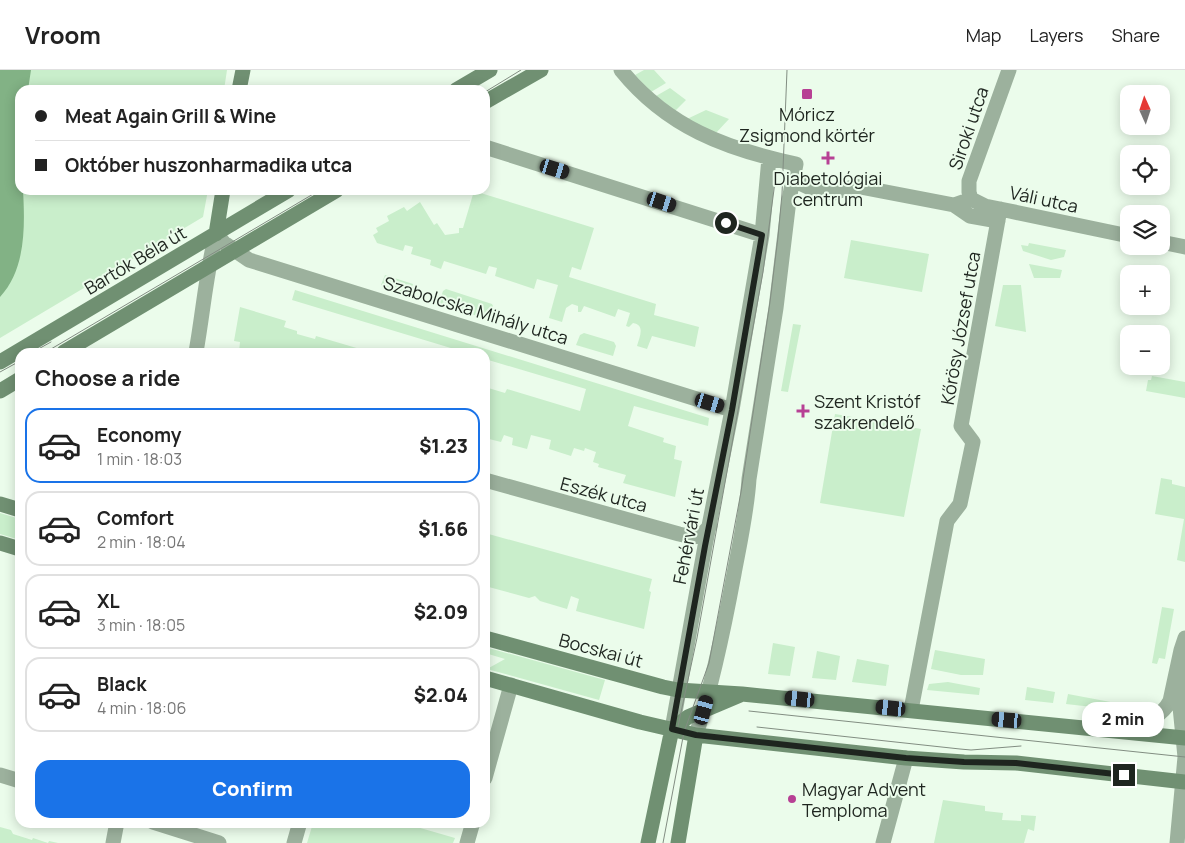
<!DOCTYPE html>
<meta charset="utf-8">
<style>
:root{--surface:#fff;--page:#f2f2f2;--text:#222;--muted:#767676;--line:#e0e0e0;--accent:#1a73e8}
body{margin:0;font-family:Manrope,sans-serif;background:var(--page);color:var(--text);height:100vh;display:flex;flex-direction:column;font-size:19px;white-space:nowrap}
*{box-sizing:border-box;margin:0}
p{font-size:16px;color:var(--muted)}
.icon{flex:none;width:28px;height:28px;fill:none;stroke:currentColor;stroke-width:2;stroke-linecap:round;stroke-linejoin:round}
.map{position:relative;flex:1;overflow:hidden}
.side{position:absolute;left:15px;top:278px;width:475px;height:480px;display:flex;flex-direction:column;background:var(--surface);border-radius:15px;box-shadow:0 2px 12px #0003}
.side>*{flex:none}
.top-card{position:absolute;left:15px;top:15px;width:475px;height:110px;border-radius:15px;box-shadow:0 2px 12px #0003;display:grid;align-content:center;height:110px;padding:0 20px;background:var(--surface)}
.needle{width:32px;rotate:357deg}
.fabs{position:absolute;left:1120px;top:15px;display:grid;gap:10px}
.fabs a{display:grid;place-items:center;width:50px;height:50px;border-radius:10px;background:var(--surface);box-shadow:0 2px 12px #0003;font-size:25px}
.end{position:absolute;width:22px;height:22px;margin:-11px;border:6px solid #1e251f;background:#fff;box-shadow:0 0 0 2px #fff}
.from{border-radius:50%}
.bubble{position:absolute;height:35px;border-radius:15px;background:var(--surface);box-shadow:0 2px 12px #0003;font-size:16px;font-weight:800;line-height:35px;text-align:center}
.car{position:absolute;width:15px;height:30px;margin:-15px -8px;border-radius:6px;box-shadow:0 0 4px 1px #0007;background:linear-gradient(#222 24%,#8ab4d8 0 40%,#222 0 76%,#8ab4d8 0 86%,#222 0)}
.top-card b{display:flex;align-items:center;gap:18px;height:48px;font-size:19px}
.top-card b+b{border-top:1px solid var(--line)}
.top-card i{width:12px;height:12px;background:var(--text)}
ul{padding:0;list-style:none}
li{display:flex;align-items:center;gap:15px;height:75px;margin:0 10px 8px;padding:0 10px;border:2px solid var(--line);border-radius:15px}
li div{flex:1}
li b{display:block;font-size:19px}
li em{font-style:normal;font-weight:800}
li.active{border-color:var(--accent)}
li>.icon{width:45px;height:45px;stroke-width:1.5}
h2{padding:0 20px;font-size:22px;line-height:60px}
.cta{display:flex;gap:10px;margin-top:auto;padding:10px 20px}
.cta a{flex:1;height:58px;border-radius:15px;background:var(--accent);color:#fff;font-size:20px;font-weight:800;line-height:58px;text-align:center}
header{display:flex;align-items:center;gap:30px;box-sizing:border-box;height:70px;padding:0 25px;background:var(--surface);border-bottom:1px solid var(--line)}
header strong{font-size:24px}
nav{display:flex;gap:28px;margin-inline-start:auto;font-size:18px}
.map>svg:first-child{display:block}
</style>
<header>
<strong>Vroom</strong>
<nav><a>Map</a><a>Layers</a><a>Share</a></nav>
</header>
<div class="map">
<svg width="1185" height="773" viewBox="0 0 1185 773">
<rect width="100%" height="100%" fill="#ebfceb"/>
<path fill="#c9eecb" d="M 0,0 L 227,0 L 224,20 L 20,20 L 20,120 L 208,120 L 203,147 L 0,268 Z
M 644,0 L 654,0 L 666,13 L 651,22 L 635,5 Z
M 670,18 L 686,30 L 675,41 L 656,26 Z
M 706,40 L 729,49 L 715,64 L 687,49 Z
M 474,121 L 594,158 L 581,200 L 572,197 L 569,207 L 656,234 L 654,245 L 699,257 L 695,277 L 652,266 L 647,279 L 637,276 C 639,268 646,255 633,253 L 629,257 L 626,256 L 630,243 L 618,239 L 615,247 L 584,236 L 581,242 L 578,242 L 578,236 L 572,234 L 566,238 L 562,252 L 549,248 L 558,215 L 537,209 L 534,219 L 495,206 L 497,198 L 489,196 L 486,204 L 444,191 L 441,199 L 430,195 L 431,190 L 411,184 L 413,177 L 405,175 L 403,181 L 377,173 L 373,165 L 378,162 L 376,158 L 389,151 L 387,146 L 404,137 L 407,141 L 420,132 L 434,155 L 437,153 L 445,165 L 459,163 L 459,158 L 463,158 Z
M 851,170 L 929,184 L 922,222 L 844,208 Z
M 1029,173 L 1066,180 L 1064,187 L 1051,190 L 1023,181 L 1021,175 L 1028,176 Z
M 1029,194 L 1062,200 L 1060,208 L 1034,208 Z
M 385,205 L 413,214 L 410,224 L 381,215 Z
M 1003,215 L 1021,215 L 1026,262 L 995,256 Z
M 446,219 L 492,234 L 493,236 L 489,250 L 439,233 L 443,221 Z
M 295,220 L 709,348 L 708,356 L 634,336 L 628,356 L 664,368 L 663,372 L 676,376 L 674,389 L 682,391 L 675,427 L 623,413 L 626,405 L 598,397 L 599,394 L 593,392 L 596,382 L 585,378 L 584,381 L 574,378 L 571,386 L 549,379 L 551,370 L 531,365 L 527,379 L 512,375 L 513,368 L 504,365 L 501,372 L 485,368 L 485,317 L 505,323 L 507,319 L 580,341 L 586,319 L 485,289 L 485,282 L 464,282 L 292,230 Z
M 240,237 L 286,251 L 284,257 L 297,261 L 297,264 L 315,269 L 316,266 L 370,282 L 239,282 L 240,272 L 234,271 Z
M 793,254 L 801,255 L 788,322 L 781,321 Z
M 584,263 L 614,272 L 616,276 L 613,286 L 576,275 L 580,265 Z
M 1152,306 L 1185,312 L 1185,328 L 1146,321 L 1148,310 L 1151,310 Z
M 835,344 L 921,359 L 904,447 L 820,433 Z
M 1161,408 L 1172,410 L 1172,414 L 1185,417 L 1185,492 L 1177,490 L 1184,449 L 1155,444 Z
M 0,443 L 20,449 L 20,470 L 0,464 Z
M 485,463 L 652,509 L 649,521 L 651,522 L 644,559 L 576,541 L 579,529 L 571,526 L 567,539 L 540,531 L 535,526 L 529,528 L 485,516 Z
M 1162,537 L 1174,539 L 1165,589 L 1159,588 L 1157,594 L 1152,593 Z
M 773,573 L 795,577 L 790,606 L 768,604 Z
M 485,577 L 605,610 L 599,630 L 487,599 L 505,589 L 485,583 Z
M 935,580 L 985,589 L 983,605 L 961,605 L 931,599 Z
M 817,581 L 840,586 L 836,610 L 812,608 Z
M 857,589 L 889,595 L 886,616 L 852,612 Z
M 948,612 L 980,618 L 979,625 L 927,620 L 929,614 Z
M 1027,617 L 1055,622 L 1053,633 L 1025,630 Z
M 1068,624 L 1121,634 L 1119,640 L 1066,634 Z
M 943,730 L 985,736 L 985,741 L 1003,743 L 1002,750 L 1021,751 L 1021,745 L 1036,746 L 1034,761 L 1028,759 L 1024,773 L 934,773 Z
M 313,753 L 403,753 L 455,768 L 453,773 L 307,773 Z
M 0,757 L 11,760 L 13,764 L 32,770 L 33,768 L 48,773 L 49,771 L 58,773 L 0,773 Z"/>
<path fill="#82b285" d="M 0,0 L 31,0 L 28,20 L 20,20 L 20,120 L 23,120 C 25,156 26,199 0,227 Z"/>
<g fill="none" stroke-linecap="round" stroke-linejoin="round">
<path stroke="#9cb19d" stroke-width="15" d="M 621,0 C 667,57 726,79 796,94 L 789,130 L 776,238 L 749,409 C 747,441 740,472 734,504 C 724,558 713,612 696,665
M 485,77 L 762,165
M 793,110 L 810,118 L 834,123 L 855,116 L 954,135 L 971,129 L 985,136 L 1005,140 L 1129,166
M 971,129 L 969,122 L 969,111 L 1009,0
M 954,135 L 970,146 L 998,151
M 216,164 L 224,173 L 249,190 L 732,340
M 1161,172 L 1185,177
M 196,282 C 203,243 206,203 216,164
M 485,410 L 679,464 L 692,467 L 700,466 L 710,456
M 911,640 L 947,451 L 960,434 L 973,372 L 961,356 L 1000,139
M 672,659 L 705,476 L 732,340 L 762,165 L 769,88
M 1125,661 C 1142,654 1161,648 1170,631 L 1181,580 L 1185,568
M 0,705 L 20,711
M 485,708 L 511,615
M 153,752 L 219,773
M 113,773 L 117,752
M 294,773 L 300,752
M 467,773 L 473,752
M 883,773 L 906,688
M 1177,773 L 1185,687 L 1180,637 L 1185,594"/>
<path stroke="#709072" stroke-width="15" d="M 239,20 L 243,0
M 456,20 L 490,0
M 485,32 L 541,0
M 216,164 L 223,120
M 64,282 L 337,120
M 0,292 L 289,120
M 0,321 L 20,309
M 0,434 L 20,440
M 0,473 L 20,479
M 485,568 L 663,617 L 678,620 L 742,624 L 1185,668
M 485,608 L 640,652 L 696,665 L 906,688 L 964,692 L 1016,693 L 1185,712
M 672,659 L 688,647 L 740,625
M 648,773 L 672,659
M 678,773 L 696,665"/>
<path stroke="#828d82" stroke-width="1" d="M 485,22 L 521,0
M 33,282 L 51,272
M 46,282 L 320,120
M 0,302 L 20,291
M 749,641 L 1185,687
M 757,657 L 960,679 L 971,680 L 1021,676
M 677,661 L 697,568 L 763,202 L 775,112
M 663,773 L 684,662 L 709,593 L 741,422 L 770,232 L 778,167 L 782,124 L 787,0"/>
</g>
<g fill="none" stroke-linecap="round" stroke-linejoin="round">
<path stroke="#1e251f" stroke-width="6" d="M 726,153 L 762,165 L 732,340 L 705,476 L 672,659 L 696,665 L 906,688 L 964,692 L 1016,693 L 1124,705"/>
</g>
<g fill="#b74094" stroke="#ebfceb" stroke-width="2">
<rect x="801" y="18" width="12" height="12" rx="2.5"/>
<path d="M825.5 80.5h5v5h5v5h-5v5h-5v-5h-5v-5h5z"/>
<path d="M800.5 333.5h5v5h5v5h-5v5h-5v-5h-5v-5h5z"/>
<circle cx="792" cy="729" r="5"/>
</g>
<g text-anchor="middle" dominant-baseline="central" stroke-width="4" stroke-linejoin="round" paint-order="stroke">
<g font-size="18" fill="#1e251f" stroke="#ebfceb">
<text x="807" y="44">Móricz<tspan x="807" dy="21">Zsigmond körtér</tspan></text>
<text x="828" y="108">Diabetológiai<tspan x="828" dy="21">centrum</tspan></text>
<text x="814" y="331" text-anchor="start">Szent Kristóf<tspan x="814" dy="21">szakrendelő</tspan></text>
<text x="802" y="719" text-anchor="start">Magyar Advent<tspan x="802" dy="21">Temploma</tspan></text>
</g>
<g font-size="18" fill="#1e251f" stroke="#ebfceb">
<text transform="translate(968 58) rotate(-71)">Siroki utca</text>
<text transform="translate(1044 129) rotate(12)">Váli utca</text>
<text transform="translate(135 190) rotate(-31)">Bartók Béla út</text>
<text transform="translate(476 240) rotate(17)">Szabolcska Mihály utca</text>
<text transform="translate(960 258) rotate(-80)">Kőrösy József utca</text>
<text transform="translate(604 424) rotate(15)">Eszék utca</text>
<text transform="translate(688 466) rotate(-79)">Fehérvári út</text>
<text transform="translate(601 580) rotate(15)">Bocskai út</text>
</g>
</g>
</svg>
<div class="fabs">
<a><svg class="needle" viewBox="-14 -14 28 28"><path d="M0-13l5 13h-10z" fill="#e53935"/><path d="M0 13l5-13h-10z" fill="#767676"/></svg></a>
<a><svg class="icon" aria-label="locate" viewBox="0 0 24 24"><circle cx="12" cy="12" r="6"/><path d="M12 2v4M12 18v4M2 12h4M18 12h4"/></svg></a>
<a><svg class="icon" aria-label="layers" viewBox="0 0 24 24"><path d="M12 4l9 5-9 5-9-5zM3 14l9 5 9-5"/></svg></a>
<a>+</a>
<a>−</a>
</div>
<i class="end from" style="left:726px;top:153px"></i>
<i class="end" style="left:1124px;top:705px"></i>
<div class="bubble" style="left:1082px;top:632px;width:82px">2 min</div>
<i class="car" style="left:555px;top:99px;rotate:107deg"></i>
<i class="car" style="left:662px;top:132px;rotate:108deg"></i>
<i class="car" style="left:710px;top:333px;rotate:107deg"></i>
<i class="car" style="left:800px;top:629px;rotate:276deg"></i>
<i class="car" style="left:891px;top:638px;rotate:276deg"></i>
<i class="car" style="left:704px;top:640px;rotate:15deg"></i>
<i class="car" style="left:1007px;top:650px;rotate:275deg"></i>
<div class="top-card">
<b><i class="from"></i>Meat Again Grill &amp; Wine</b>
<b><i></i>Október huszonharmadika utca</b>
</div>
<section class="side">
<h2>Choose a ride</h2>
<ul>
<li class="active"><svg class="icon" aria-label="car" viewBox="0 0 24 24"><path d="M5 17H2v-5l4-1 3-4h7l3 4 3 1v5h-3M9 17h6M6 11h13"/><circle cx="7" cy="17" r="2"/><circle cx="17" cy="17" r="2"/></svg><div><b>Economy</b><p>1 min · 18:03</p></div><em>$1.23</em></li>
<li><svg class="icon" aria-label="car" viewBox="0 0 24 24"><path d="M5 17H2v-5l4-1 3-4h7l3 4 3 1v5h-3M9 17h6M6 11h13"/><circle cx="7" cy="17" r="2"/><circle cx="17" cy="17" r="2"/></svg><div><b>Comfort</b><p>2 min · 18:04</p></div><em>$1.66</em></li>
<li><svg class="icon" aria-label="car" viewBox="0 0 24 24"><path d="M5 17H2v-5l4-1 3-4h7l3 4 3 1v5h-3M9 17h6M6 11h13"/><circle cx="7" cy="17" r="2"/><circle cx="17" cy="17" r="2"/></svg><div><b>XL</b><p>3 min · 18:05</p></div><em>$2.09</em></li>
<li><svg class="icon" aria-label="car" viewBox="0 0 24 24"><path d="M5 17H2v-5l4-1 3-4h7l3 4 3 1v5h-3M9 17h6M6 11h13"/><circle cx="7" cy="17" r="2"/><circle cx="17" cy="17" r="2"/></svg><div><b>Black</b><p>4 min · 18:06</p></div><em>$2.04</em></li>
</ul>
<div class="cta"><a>Confirm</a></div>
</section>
</div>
